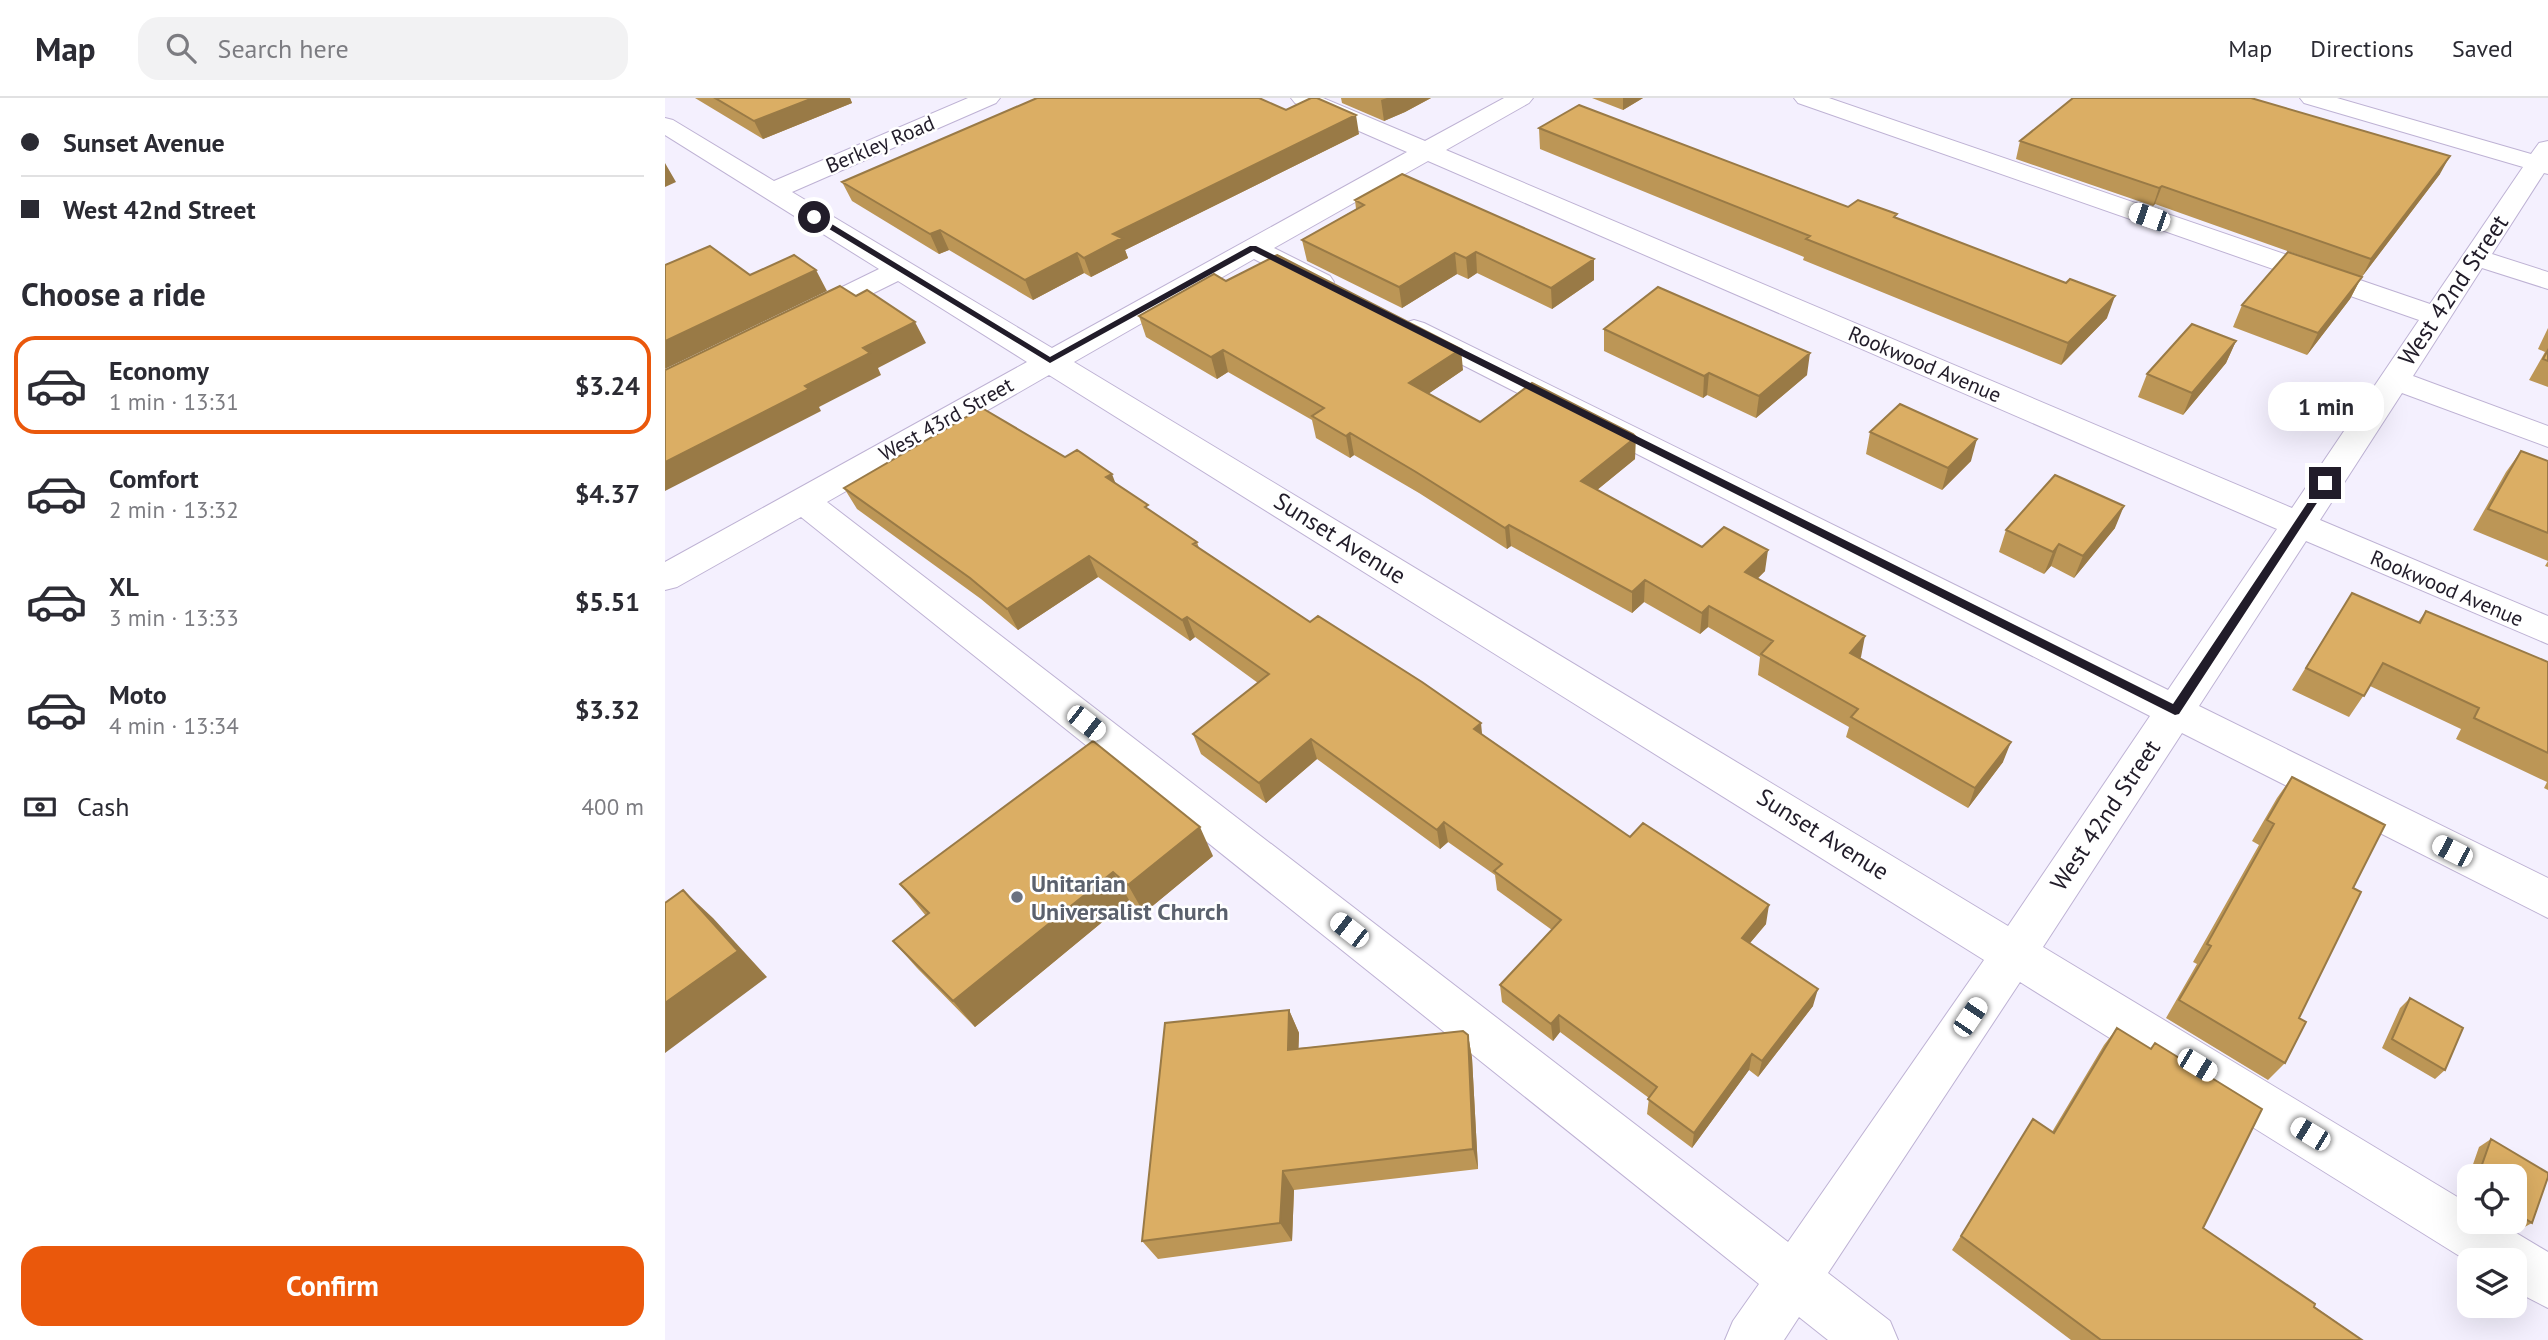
<!DOCTYPE html>
<meta charset="utf-8">
<style>
:root{--surface:#fff;--page:#f2f2f3;--text:#2b2b33;--muted:#7c7c81;--line:#e1e1e2;--accent:#ea580c}
body{margin:0;font-family:"PT Sans",sans-serif;background:var(--page);color:var(--text);height:100vh;display:flex;flex-direction:column;font-size:26px;white-space:nowrap}
*{box-sizing:border-box;margin:0}
p{font-size:23px;color:var(--muted)}
.icon{flex:none;width:38px;height:38px;fill:none;stroke:currentColor;stroke-width:2;stroke-linecap:round;stroke-linejoin:round}
.map{position:relative;flex:1;overflow:hidden}
.side{display:flex;flex-direction:column;background:var(--surface);width:665px}
.side>*{flex:none}
.guide{display:grid;align-content:center;height:154px;padding:0 21px;background:var(--surface)}
.controls{position:absolute;left:1792px;top:1066px;display:grid;gap:14px}
.controls a{display:grid;place-items:center;width:70px;height:70px;border-radius:14px;background:var(--surface);box-shadow:0 7px 28px #0002;font-size:35px}
.end{position:absolute;width:32px;height:32px;margin:-16px;border:9px solid #211c29;background:#fff;box-shadow:0 0 0 4px #fff}
.from{border-radius:50%}
.bubble{position:absolute;height:49px;border-radius:21px;background:var(--surface);box-shadow:0 7px 28px #0002;font-size:23px;font-weight:700;line-height:49px;text-align:center}
.car{position:absolute;width:21px;height:42px;margin:-21px -10px;border-radius:9px;box-shadow:0 0 5px 2px #0007;background:linear-gradient(#fff 24%,#345 0 40%,#fff 0 76%,#345 0 86%,#fff 0)}
.guide b{display:flex;align-items:center;gap:24px;height:66px;font-size:26px}
.guide b+b{border-top:2px solid var(--line)}
.guide i{width:18px;height:18px;background:var(--text)}
ul{padding:0;list-style:none}
li{display:flex;align-items:center;gap:21px;height:98px;margin:0 14px 10px;padding:0 7px;border:4px solid transparent;border-radius:21px}
li div{flex:1}
li b{display:block;font-size:26px}
li em{font-style:normal;font-weight:700}
li.current{border-color:var(--accent)}
li>.icon{width:63px;height:63px;stroke-width:1.5}
h2{padding:0 21px;font-size:32px;line-height:84px}
.pay{display:flex;align-items:center;gap:18px;height:77px;padding:0 21px;font-size:26px}
.pay p{margin-inline-start:auto}
.action{display:flex;gap:14px;margin-top:auto;padding:14px 21px}
.action a{flex:1;height:80px;border-radius:21px;background:var(--accent);color:#fff;font-size:28px;font-weight:700;line-height:80px;text-align:center}
header{display:flex;align-items:center;gap:42px;box-sizing:border-box;height:98px;padding:0 35px;background:var(--surface);border-bottom:2px solid var(--line)}
header strong{font-size:33px}
nav{display:flex;gap:38px;margin-inline-start:auto;font-size:24px}
.search{width:490px;height:63px;background:var(--page);display:flex;align-items:center;gap:18px;box-sizing:border-box;padding:0 24px;border-radius:21px;color:var(--muted);font-size:26px}
main{display:flex;flex:1;min-height:0}
.map>svg:first-child{display:block}
</style>
<header>
<strong>Map</strong>
<div class="search"><svg class="icon" aria-label="search" viewBox="0 0 24 24"><circle cx="10" cy="10" r="6"/><path d="M15 15l6 6"/></svg>Search here</div>
<nav><a>Map</a><a>Directions</a><a>Saved</a></nav>
</header>
<main>
<section class="side">
<div class="guide">
<b><i class="from"></i>Sunset Avenue</b>
<b><i></i>West 42nd Street</b>
</div>
<h2>Choose a ride</h2>
<ul>
<li class="current"><svg class="icon" aria-label="car" viewBox="0 0 24 24"><path d="M5 17H2v-5l4-1 3-4h7l3 4 3 1v5h-3M9 17h6M6 11h13"/><circle cx="7" cy="17" r="2"/><circle cx="17" cy="17" r="2"/></svg><div><b>Economy</b><p>1 min · 13:31</p></div><em>$3.24</em></li>
<li><svg class="icon" aria-label="car" viewBox="0 0 24 24"><path d="M5 17H2v-5l4-1 3-4h7l3 4 3 1v5h-3M9 17h6M6 11h13"/><circle cx="7" cy="17" r="2"/><circle cx="17" cy="17" r="2"/></svg><div><b>Comfort</b><p>2 min · 13:32</p></div><em>$4.37</em></li>
<li><svg class="icon" aria-label="car" viewBox="0 0 24 24"><path d="M5 17H2v-5l4-1 3-4h7l3 4 3 1v5h-3M9 17h6M6 11h13"/><circle cx="7" cy="17" r="2"/><circle cx="17" cy="17" r="2"/></svg><div><b>XL</b><p>3 min · 13:33</p></div><em>$5.51</em></li>
<li><svg class="icon" aria-label="car" viewBox="0 0 24 24"><path d="M5 17H2v-5l4-1 3-4h7l3 4 3 1v5h-3M9 17h6M6 11h13"/><circle cx="7" cy="17" r="2"/><circle cx="17" cy="17" r="2"/></svg><div><b>Moto</b><p>4 min · 13:34</p></div><em>$3.32</em></li>
</ul>
<div class="pay"><svg class="icon" aria-label="cash" viewBox="0 0 24 24"><path d="M3 7h18v10H3z"/><circle cx="12" cy="12" r="2"/></svg>Cash<p>400 m</p></div>
<div class="action"><a>Confirm</a></div>
</section>
<div class="map">
<svg width="1883" height="1242" viewBox="0 0 1883 1242">
<rect width="100%" height="100%" fill="#f4f0fe"/>
<g fill="none" stroke-linecap="round" stroke-linejoin="round">
<defs>
<path id="minor" d="M 303,0 L 335,0 L 331,5 L 127,94 L 387,250 L 742,54 L 630,5 L 626,0 L 658,0 L 760,43 L 839,0 L 868,0 L 864,5 L 781,52 L 1627,410 L 1754,222 L 1133,5 L 1129,0 L 1164,0 L 1765,206 L 1858,69 L 1639,5 L 1635,0 L 1672,0 L 1866,56 L 1874,45 L 1883,43 L 1883,76 L 1879,75 L 1827,156 L 1883,174 L 1883,191 L 1817,170 L 1748,278 L 1883,328 L 1883,349 L 1737,295 L 1655,422 L 1883,518 L 1883,546 L 1641,443 L 1534,608 L 1883,780 L 1883,820 L 1517,635 L 1378,849 L 1804,1106 L 1804,1124 L 1833,1124 L 1883,1154 L 1883,1210 L 1850,1193 L 1850,1162 L 1804,1162 L 1804,1164 L 1355,884 L 1163,1175 L 1225,1223 L 1233,1242 L 1163,1242 L 1134,1219 L 1119,1242 L 1060,1242 L 1068,1223 L 1094,1186 L 136,419 L 12,489 L 0,492 L 0,464 L 362,264 L 233,183 L 150,224 L 140,227 L 130,224 L 126,218 L 130,212 L 214,171 L 0,37 L 0,20 L 8,22 L 109,83 ZM 763,63 L 1612,431 L 1503,592 L 759,225 L 749,222 L 739,225 L 735,231 L 739,237 L 1485,618 L 1343,828 L 409,264 L 589,161 L 645,190 L 655,192 L 665,190 L 669,184 L 665,178 L 609,150 ZM 384,277 L 1319,862 L 1123,1144 L 162,404 Z"/>
</defs>
<use href="#minor" stroke="#beb2d4" stroke-width="2"/>
<use href="#minor" fill="#fff" fill-rule="evenodd"/>
</g>
<path fill="#bc9656" d="M 30,0 L 185,0 L 187,5 L 98,41 Z
M 676,0 L 766,0 L 740,14 L 719,23 L 677,5 Z
M 927,0 L 978,0 L 958,12 Z
M 621,12 L 694,36 L 460,152 L 463,160 L 426,179 L 419,175 L 368,202 L 284,152 L 274,156 L 187,103 L 177,84 Z
M 874,30 L 1183,109 L 1442,220 L 1396,267 L 1138,162 L 1139,159 L 875,51 Z
M 1355,43 L 1775,76 L 1696,180 L 1685,201 L 1642,257 L 1568,229 L 1577,207 L 1642,160 L 1490,106 L 1488,108 L 1351,61 Z
M 690,102 L 929,182 L 887,211 L 812,175 L 803,181 L 792,176 L 737,210 L 642,163 L 637,142 L 691,111 Z
M 561,183 L 798,272 L 763,296 L 815,324 L 970,361 L 932,392 L 1037,449 L 1100,473 L 1093,480 L 1196,559 L 1194,561 L 1338,664 L 1303,710 L 1181,639 L 1184,629 L 1093,577 L 1095,559 L 1043,529 L 1035,536 L 979,504 L 967,515 L 846,448 L 842,451 L 754,395 L 689,357 L 685,360 L 651,340 L 647,322 L 563,274 L 552,281 L 481,239 L 474,218 Z
M 1883,230 L 1883,289 L 1864,282 L 1880,254 L 1873,251 Z
M 939,231 L 1142,277 L 1091,320 L 1042,297 L 1038,300 L 939,253 Z
M 1571,243 L 1561,265 L 1518,317 L 1473,299 L 1482,276 Z
M 1205,334 L 1306,363 L 1277,392 L 1201,356 Z
M 1856,353 L 1883,363 L 1883,469 L 1880,468 L 1883,463 L 1808,432 L 1841,374 Z
M 400,359 L 451,386 L 486,413 L 532,444 L 534,450 L 645,524 L 817,636 L 965,739 L 1101,826 L 1085,845 L 1148,908 L 1093,979 L 1084,972 L 1027,1050 L 982,1016 L 984,1000 L 895,934 L 888,943 L 837,904 L 835,887 L 887,832 L 832,792 L 830,777 L 783,744 L 775,751 L 652,661 L 601,705 L 536,656 L 528,636 L 593,585 L 530,539 L 525,543 L 433,479 L 353,532 L 316,501 L 192,411 L 179,390 Z
M 1450,430 L 1409,480 L 1386,468 L 1379,476 L 1334,454 L 1341,432 Z
M 1761,513 L 1883,564 L 1883,692 L 1879,690 L 1882,684 L 1791,641 L 1796,631 L 1705,588 L 1684,619 L 1627,592 L 1673,517 L 1753,524 Z
M 1627,679 L 1688,790 L 1634,920 L 1620,965 L 1603,982 L 1501,920 L 1532,866 L 1528,864 L 1594,747 L 1587,743 L 1612,700 Z
M 548,758 L 479,815 L 464,802 L 310,929 L 252,870 L 228,843 L 261,818 L 235,786 Z
M 1745,900 L 1780,972 L 1770,981 L 1717,950 L 1735,910 Z
M 624,912 L 634,935 L 633,950 L 803,937 L 807,960 L 813,1071 L 629,1092 L 627,1143 L 493,1161 L 477,1143 Z
M 1452,930 L 1485,951 L 1490,945 L 1538,1130 L 1697,1242 L 1406,1242 L 1287,1152 L 1368,1021 L 1387,1034 L 1439,947 Z
M 1826,1041 L 1883,1075 L 1883,1079 L 1867,1125 L 1854,1132 L 1840,1124 L 1850,1124 L 1850,1078 L 1804,1078 L 1804,1102 L 1797,1098 L 1814,1049 Z"/>
<path fill="#997a46" d="M 148,0 L 185,0 L 187,5 L 98,41 L 89,23 Z
M 722,0 L 766,0 L 740,14 L 719,23 L 716,2 Z
M 958,0 L 978,0 L 958,12 Z
M 691,17 L 694,36 L 460,152 L 463,160 L 426,179 L 419,160 L 448,136 Z
M 1785,58 L 1775,76 L 1696,180 L 1685,201 L 1642,257 L 1653,235 L 1697,179 L 1706,161 Z
M 0,65 L 11,84 L 0,89 Z
M 1497,88 L 1490,106 L 1488,108 L 1494,90 Z
M 275,132 L 284,152 L 274,156 L 265,136 Z
M 811,154 L 812,175 L 803,181 L 801,160 Z
M 412,155 L 419,175 L 368,202 L 360,182 Z
M 790,155 L 792,176 L 737,210 L 734,189 Z
M 929,161 L 929,182 L 887,211 L 886,190 Z
M 151,172 L 162,193 L 0,271 L 0,243 Z
M 1450,198 L 1442,220 L 1396,267 L 1403,245 Z
M 250,224 L 261,245 L 213,270 L 216,277 L 154,309 L 156,313 L 0,393 L 0,364 L 140,288 L 198,250 Z
M 1571,243 L 1561,265 L 1518,317 L 1527,295 Z
M 796,251 L 798,272 L 747,307 L 744,285 Z
M 558,252 L 563,274 L 552,281 L 546,259 Z
M 1145,255 L 1142,277 L 1091,320 L 1094,298 Z
M 1044,275 L 1042,297 L 1038,300 L 1039,278 Z
M 685,335 L 689,357 L 685,360 L 681,338 Z
M 971,339 L 970,361 L 916,405 L 916,383 Z
M 1312,341 L 1306,363 L 1277,392 L 1283,370 Z
M 447,376 L 455,397 L 441,379 Z
M 1459,408 L 1450,430 L 1409,480 L 1418,458 Z
M 844,427 L 846,448 L 842,451 L 840,430 Z
M 1394,446 L 1386,468 L 1379,476 L 1388,454 Z
M 1103,452 L 1100,473 L 1078,495 L 1080,474 Z
M 424,458 L 433,479 L 353,532 L 342,511 Z
M 980,482 L 979,504 L 967,515 L 967,494 Z
M 1044,508 L 1043,529 L 1035,536 L 1037,515 Z
M 522,519 L 530,539 L 525,543 L 517,522 Z
M 1200,538 L 1196,559 L 1180,576 L 1185,555 Z
M 816,625 L 818,645 L 809,631 Z
M 646,641 L 652,661 L 601,705 L 594,685 Z
M 1346,644 L 1338,664 L 1303,710 L 1310,690 Z
M 779,724 L 783,744 L 775,751 L 772,732 Z
M 535,729 L 548,758 L 479,815 L 463,787 Z
M 448,774 L 464,802 L 310,929 L 288,903 Z
M 18,792 L 48,820 L 102,879 L 0,955 L 0,905 Z
M 1104,807 L 1101,826 L 1074,858 L 1077,840 Z
M 1153,891 L 1148,908 L 1093,979 L 1097,963 Z
M 624,912 L 634,935 L 633,974 L 623,952 Z
M 894,917 L 895,934 L 888,943 L 886,926 Z
M 803,937 L 807,960 L 813,1071 L 808,1051 Z
M 1087,956 L 1084,972 L 1027,1050 L 1029,1035 Z
M 618,1073 L 629,1092 L 627,1143 L 615,1125 Z"/>
<path fill="#dbae64" stroke="#997a46" stroke-width="2" d="M 50,0 L 148,0 L 89,23 Z
M 372,0 L 594,0 L 621,12 L 646,0 L 652,0 L 691,17 L 448,136 L 457,140 L 419,160 L 412,155 L 360,182 L 275,132 L 265,136 L 177,84 Z
M 1408,0 L 1586,0 L 1785,58 L 1706,161 L 1497,88 L 1494,90 L 1355,43 Z
M 914,7 L 1183,109 L 1193,102 L 1232,116 L 1229,119 L 1401,185 L 1405,181 L 1450,198 L 1403,245 L 1141,141 L 1145,138 L 874,30 Z
M 737,76 L 929,161 L 886,190 L 811,154 L 801,160 L 790,155 L 734,189 L 637,142 L 699,107 L 690,102 Z
M 45,148 L 85,177 L 129,157 L 151,172 L 0,243 L 0,167 Z
M 1623,154 L 1697,179 L 1653,235 L 1577,207 Z
M 612,157 L 796,251 L 744,285 L 815,324 L 867,285 L 968,336 L 971,339 L 916,383 L 1037,449 L 1059,429 L 1103,452 L 1080,474 L 1200,538 L 1185,555 L 1346,644 L 1310,690 L 1186,619 L 1193,611 L 1096,556 L 1108,543 L 1044,508 L 1037,515 L 980,482 L 967,494 L 844,427 L 840,430 L 751,374 L 685,335 L 681,338 L 647,318 L 659,310 L 558,252 L 546,259 L 474,218 L 549,176 L 561,183 Z
M 175,188 L 191,198 L 202,192 L 250,224 L 198,250 L 205,255 L 140,288 L 144,291 L 0,364 L 0,272 Z
M 993,189 L 1145,255 L 1094,298 L 1044,275 L 1039,278 L 939,231 Z
M 1527,226 L 1571,243 L 1527,295 L 1482,276 Z
M 1883,252 L 1883,263 L 1878,261 Z
M 1235,306 L 1312,341 L 1283,370 L 1205,334 Z
M 317,310 L 400,359 L 412,352 L 447,376 L 441,379 L 483,407 L 480,409 L 532,444 L 528,446 L 645,524 L 653,518 L 757,584 L 816,625 L 809,631 L 965,739 L 978,725 L 1104,807 L 1077,840 L 1153,891 L 1097,963 L 1087,956 L 1029,1035 L 983,1001 L 992,989 L 894,917 L 886,926 L 835,887 L 896,822 L 829,773 L 837,766 L 779,724 L 772,732 L 646,641 L 594,685 L 528,636 L 604,576 L 522,519 L 517,522 L 424,458 L 342,511 L 305,480 L 179,390 Z
M 1856,353 L 1883,363 L 1883,435 L 1823,411 Z
M 1390,377 L 1459,408 L 1418,458 L 1394,446 L 1388,454 L 1341,432 Z
M 1687,495 L 1755,525 L 1761,513 L 1883,564 L 1883,655 L 1809,620 L 1814,610 L 1718,565 L 1699,598 L 1641,570 Z
M 428,643 L 535,729 L 463,787 L 448,774 L 288,903 L 228,843 L 264,815 L 235,786 Z
M 1627,679 L 1720,727 L 1688,790 L 1696,794 L 1634,920 L 1641,924 L 1620,965 L 1514,902 L 1546,848 L 1542,846 L 1609,726 L 1602,722 Z
M 18,792 L 73,853 L 0,905 L 0,805 Z
M 1745,900 L 1798,930 L 1780,972 L 1727,941 Z
M 624,912 L 623,952 L 798,933 L 803,937 L 808,1051 L 618,1073 L 615,1125 L 477,1143 L 500,925 Z
M 1452,930 L 1486,951 L 1490,945 L 1597,1011 L 1538,1130 L 1650,1206 L 1649,1209 L 1697,1242 L 1436,1242 L 1296,1138 L 1368,1021 L 1389,1035 Z
M 1826,1041 L 1883,1075 L 1883,1079 L 1867,1125 L 1850,1114 L 1850,1078 L 1813,1078 Z"/>
<path fill="#211c29" d="M 146,117 L 152,117 L 385,259 L 585,148 L 591,148 L 1508,606 L 1657,383 L 1665,385 L 1514,616 L 1510,617 L 588,153 L 385,265 L 146,120 Z"/>
<circle fill="#6b7280" stroke="#fff" stroke-width="2.5" cx="352" cy="799" r="7"/>
<g text-anchor="middle" dominant-baseline="central" stroke-width="5" stroke-linejoin="round" paint-order="stroke">
<g font-size="21" fill="#211c29" stroke="#fff">
<text transform="translate(215 46) rotate(-23)">Berkley Road</text>
<text transform="translate(1260 266) rotate(23)">Rookwood Avenue</text>
<text transform="translate(281 321) rotate(-29)">West 43rd Street</text>
<text transform="translate(1782 490) rotate(23)">Rookwood Avenue</text>
</g>
<g font-size="24" fill="#211c29" stroke="#fff">
<text transform="translate(1788 192) rotate(-56)">West 42nd Street</text>
<text transform="translate(675 440) rotate(32)">Sunset Avenue</text>
<text transform="translate(1440 717) rotate(-56)">West 42nd Street</text>
<text transform="translate(1158 736) rotate(32)">Sunset Avenue</text>
</g>
<g font-size="24" font-weight="bold" fill="#5b616d" stroke="#fff" text-anchor="start">
<text x="366" y="785">Unitarian<tspan x="366" dy="28">Universalist Church</tspan></text>
</g>
</g>
</svg>
<div class="controls">
<a><svg class="icon" aria-label="locate" viewBox="0 0 24 24"><circle cx="12" cy="12" r="6"/><path d="M12 2v4M12 18v4M2 12h4M18 12h4"/></svg></a>
<a><svg class="icon" aria-label="layers" viewBox="0 0 24 24"><path d="M12 4l9 5-9 5-9-5zM3 14l9 5 9-5"/></svg></a>
</div>
<i class="end from" style="left:149px;top:119px"></i>
<i class="end" style="left:1660px;top:385px"></i>
<div class="bubble" style="left:1603px;top:284px;width:116px">1 min</div>
<i class="car" style="left:1484px;top:119px;rotate:289deg"></i>
<i class="car" style="left:421px;top:625px;rotate:128deg"></i>
<i class="car" style="left:1787px;top:753px;rotate:297deg"></i>
<i class="car" style="left:684px;top:832px;rotate:308deg"></i>
<i class="car" style="left:1305px;top:919px;rotate:34deg"></i>
<i class="car" style="left:1532px;top:967px;rotate:121deg"></i>
<i class="car" style="left:1645px;top:1036px;rotate:301deg"></i>
</div>
</main>
